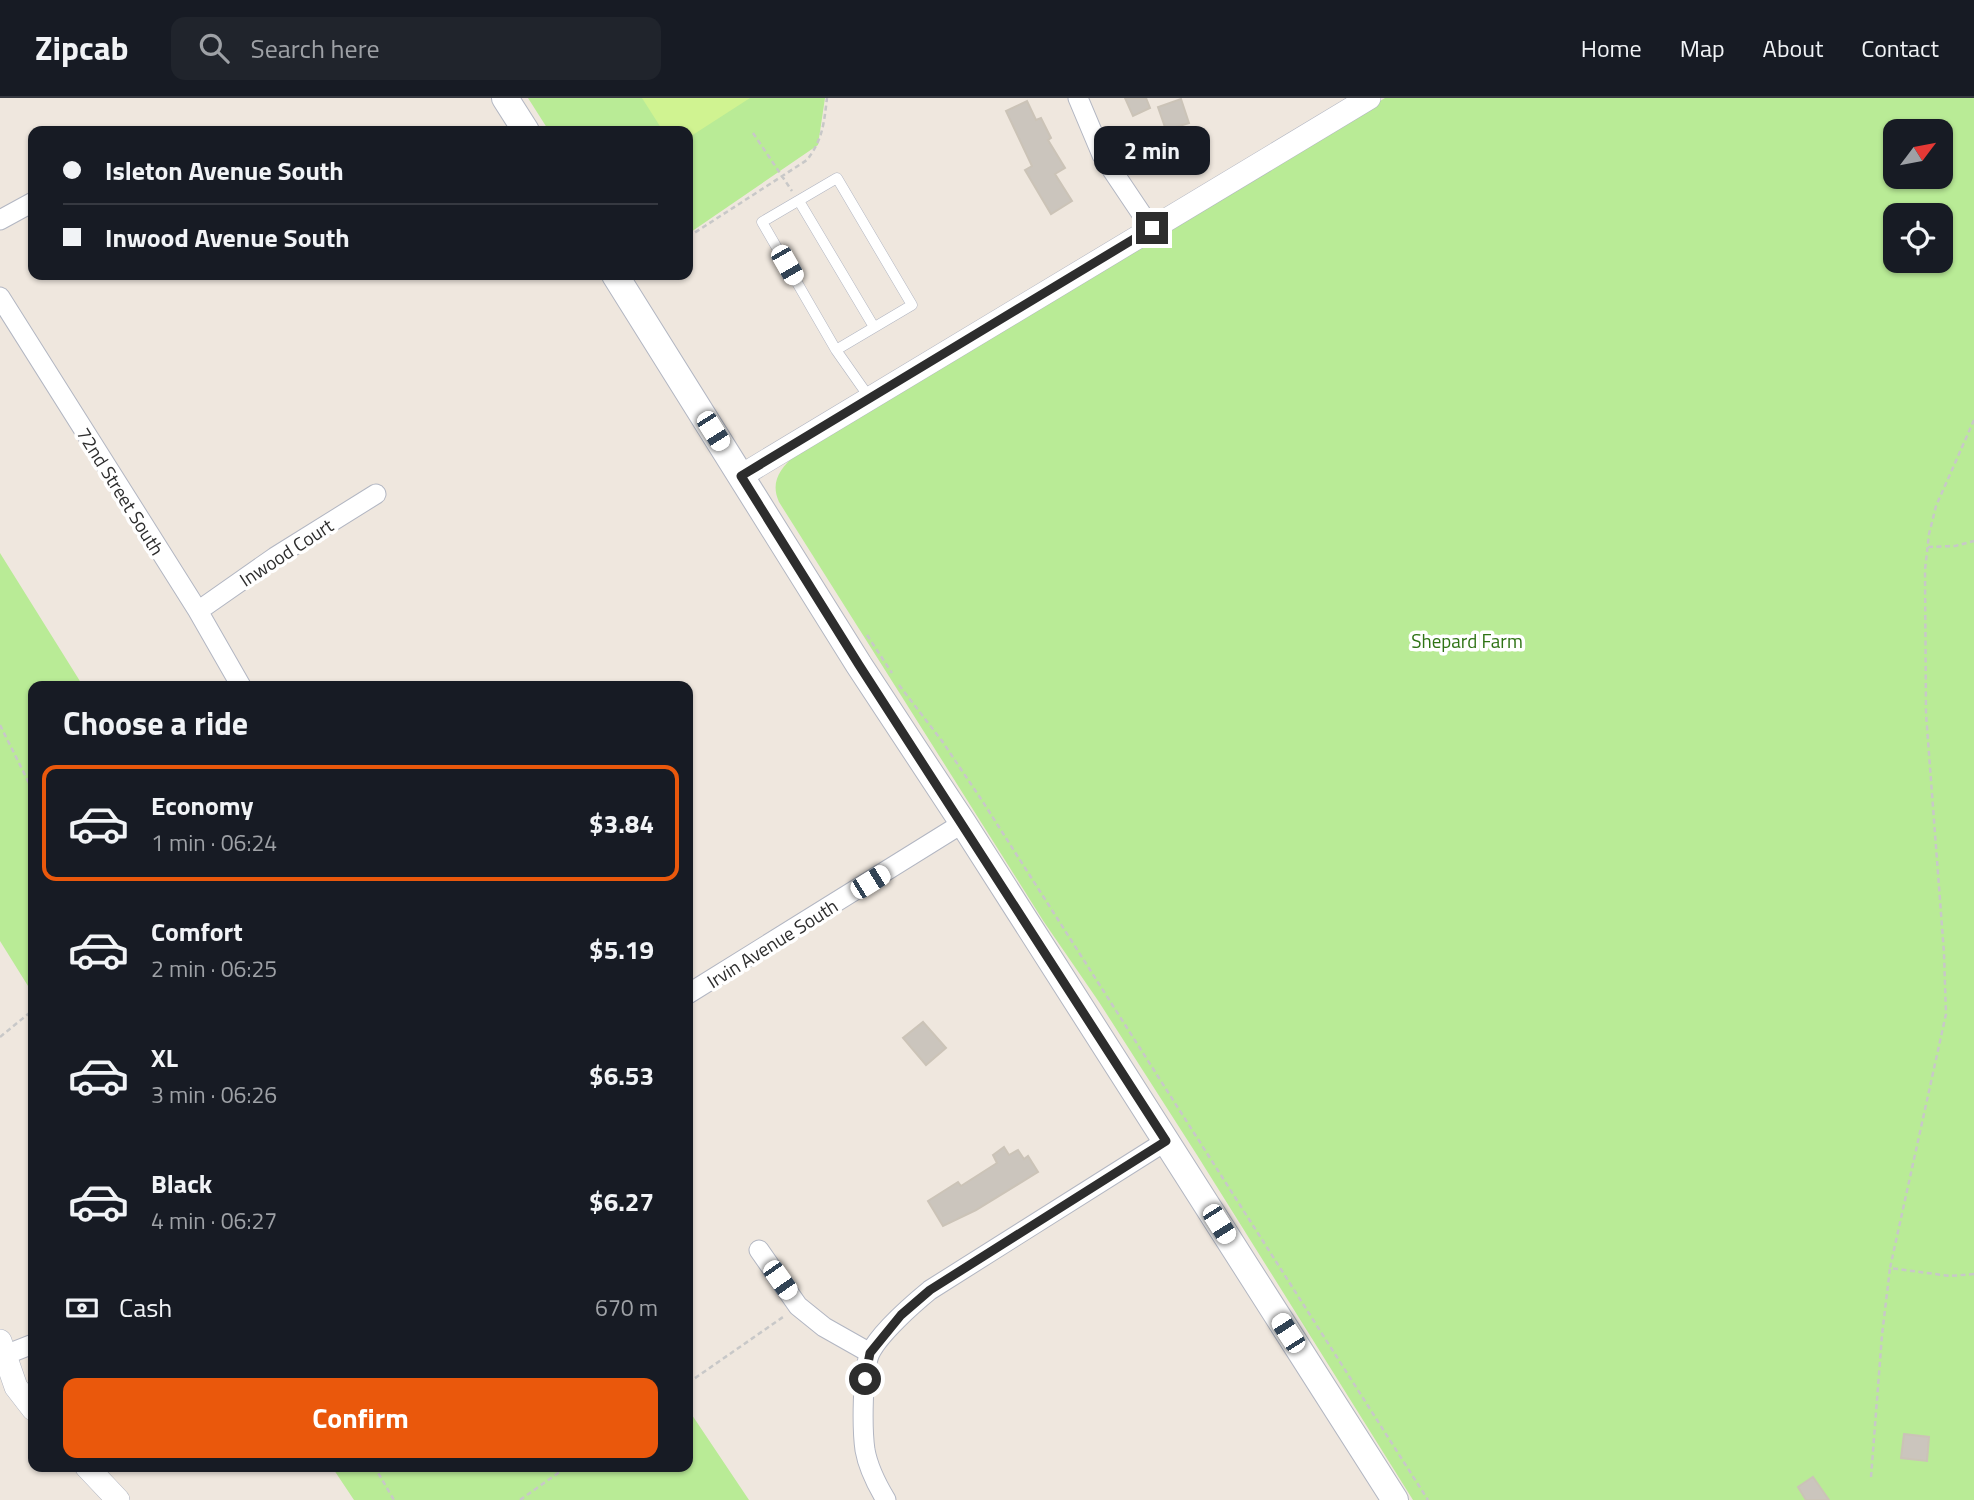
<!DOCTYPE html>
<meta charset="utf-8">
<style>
:root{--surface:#171b24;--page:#20242c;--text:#f1f3f6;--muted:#9ea1a6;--line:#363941;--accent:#ea580c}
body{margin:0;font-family:"Titillium Web",sans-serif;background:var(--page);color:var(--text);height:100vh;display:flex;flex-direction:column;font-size:26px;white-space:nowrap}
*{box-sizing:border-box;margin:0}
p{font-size:23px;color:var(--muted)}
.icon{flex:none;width:38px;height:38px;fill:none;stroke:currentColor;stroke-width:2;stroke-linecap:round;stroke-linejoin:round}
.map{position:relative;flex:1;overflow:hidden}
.side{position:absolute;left:28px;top:583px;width:665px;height:791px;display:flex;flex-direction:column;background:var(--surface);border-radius:14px;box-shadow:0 2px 5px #0004}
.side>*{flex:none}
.top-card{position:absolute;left:28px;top:28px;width:665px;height:154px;border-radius:14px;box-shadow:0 2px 5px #0004;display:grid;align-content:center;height:154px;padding:0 35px;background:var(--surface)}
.needle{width:46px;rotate:58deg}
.tools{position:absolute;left:1883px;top:21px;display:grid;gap:14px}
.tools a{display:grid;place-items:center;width:70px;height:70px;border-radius:14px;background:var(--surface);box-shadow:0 2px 5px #0004;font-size:35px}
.end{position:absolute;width:32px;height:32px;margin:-16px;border:9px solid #2d2d2d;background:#fff;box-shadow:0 0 0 4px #fff}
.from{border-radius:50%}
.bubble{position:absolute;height:49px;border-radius:14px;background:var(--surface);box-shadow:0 2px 5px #0004;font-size:23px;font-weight:700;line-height:49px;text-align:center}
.car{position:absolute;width:21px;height:42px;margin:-21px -10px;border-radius:9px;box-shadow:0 0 5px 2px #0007;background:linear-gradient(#fff 24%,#345 0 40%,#fff 0 76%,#345 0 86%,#fff 0)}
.top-card b{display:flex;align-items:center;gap:24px;height:66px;font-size:26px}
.top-card b+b{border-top:2px solid var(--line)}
.top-card i{width:18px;height:18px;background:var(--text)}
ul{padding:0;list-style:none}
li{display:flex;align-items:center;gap:21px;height:116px;margin:0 14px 10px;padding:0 21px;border:4px solid transparent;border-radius:14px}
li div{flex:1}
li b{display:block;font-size:26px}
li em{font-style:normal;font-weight:700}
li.current{border-color:var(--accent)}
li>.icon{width:63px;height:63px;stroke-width:1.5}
h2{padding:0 35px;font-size:32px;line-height:84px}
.pay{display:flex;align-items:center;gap:18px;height:77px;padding:0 35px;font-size:26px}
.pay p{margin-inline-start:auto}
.primary-button{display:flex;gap:14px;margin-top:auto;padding:14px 35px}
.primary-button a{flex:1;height:80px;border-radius:14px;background:var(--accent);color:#fff;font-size:28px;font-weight:700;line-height:80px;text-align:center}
header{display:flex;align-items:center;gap:42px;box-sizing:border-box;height:98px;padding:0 35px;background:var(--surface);border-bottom:2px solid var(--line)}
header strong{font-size:33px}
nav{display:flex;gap:38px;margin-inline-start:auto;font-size:24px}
.search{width:490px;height:63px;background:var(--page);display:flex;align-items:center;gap:18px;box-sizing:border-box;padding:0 24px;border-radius:14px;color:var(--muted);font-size:26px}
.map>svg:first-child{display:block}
</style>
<header>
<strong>Zipcab</strong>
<div class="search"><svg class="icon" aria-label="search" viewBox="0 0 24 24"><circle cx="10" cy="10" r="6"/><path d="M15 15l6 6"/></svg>Search here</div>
<nav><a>Home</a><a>Map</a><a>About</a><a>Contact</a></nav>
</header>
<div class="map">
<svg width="1974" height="1402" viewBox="0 0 1974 1402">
<rect width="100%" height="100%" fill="#efe7de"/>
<path fill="#b9eb96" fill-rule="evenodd" d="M 528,0 L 825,0 L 818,47 L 688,136 L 688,33 L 549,33 Z
M 1385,0 L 1974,0 L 1974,1402 L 1413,1402 L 1197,1057 L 1099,904 L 1044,824 L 779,404 C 770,384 780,371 795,357 ZM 1895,33 L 1941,33 L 1941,79 L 1895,79 ZM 1895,117 L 1941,117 L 1941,163 L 1895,163 Z
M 0,455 L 83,588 L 33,588 L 33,896 L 0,843 Z
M 688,1311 L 749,1402 L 354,1402 L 332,1369 L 688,1368 Z"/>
<path fill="#d0f391" d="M 642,0 L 750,0 L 688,40 L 688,33 L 663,33 Z"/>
<path fill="#cbc5bd" stroke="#cbc3b7" stroke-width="2" d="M 1125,0 L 1146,0 L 1150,10 L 1133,18 Z
M 1181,1 L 1189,25 L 1166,32 L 1158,9 Z
M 1027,3 L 1036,22 L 1041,20 L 1051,40 L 1048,42 L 1065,70 L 1055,76 L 1072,103 L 1051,116 L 1025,72 L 1032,68 L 1006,13 Z
M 923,924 L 946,950 L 926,967 L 903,940 Z
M 1004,1049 L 1009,1057 L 1018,1052 L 1024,1061 L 1028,1058 L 1038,1074 L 976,1112 L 943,1128 L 928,1103 L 958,1084 L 961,1088 L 997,1065 L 993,1057 Z
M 1904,1336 L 1929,1339 L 1927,1363 L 1901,1360 Z
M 1813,1379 L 1829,1402 L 1806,1402 L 1798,1389 Z"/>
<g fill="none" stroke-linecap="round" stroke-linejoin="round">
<defs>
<path id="service" d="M 799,103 L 874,229
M 836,252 L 912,207 L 837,80 L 762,124 L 836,252 L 869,299"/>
<path id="minor" d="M 1078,0 L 1102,57 L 1151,130
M 0,122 L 33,104
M 0,199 L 198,513 L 241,588
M 198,513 L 275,459 L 376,396
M 688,896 L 963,725
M 759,1152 L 798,1208 L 824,1229 L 870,1255
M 0,1259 L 33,1246
M 886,1402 C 877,1387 868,1369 865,1352 C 862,1331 862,1273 870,1255 C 880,1235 913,1206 930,1192 L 1166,1043"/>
<path id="tertiary" d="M 741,378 L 1369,0
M 0,1243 L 16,1289 L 33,1311
M 86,1368 L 118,1402"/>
<path id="secondary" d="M 505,0 L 526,33
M 615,177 L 859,567 L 963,725 L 1395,1402"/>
</defs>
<use href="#service" stroke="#b2b6c2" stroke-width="11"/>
<use href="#minor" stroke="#b2b6c2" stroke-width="21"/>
<use href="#tertiary" stroke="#b2b6c2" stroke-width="24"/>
<use href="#secondary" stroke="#b2b6c2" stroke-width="28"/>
<path stroke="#c8c8c8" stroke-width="2.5" stroke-dasharray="5 3.5" stroke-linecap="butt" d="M 753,35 L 792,93
M 688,139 L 807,62 C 823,41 824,25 827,0
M 1974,322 L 1936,408 L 1929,436 L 1925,472 L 1926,616 L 1944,855 L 1946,916 L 1890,1170 L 1950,1178 L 1974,1176
M 1928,449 L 1955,448 L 1974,443
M 867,537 L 892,575
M 899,587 L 942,643 L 983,704 L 1428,1402
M 0,627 L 33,693
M 0,939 L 33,912
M 688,1285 L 783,1219
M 374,1368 L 394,1402
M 1871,1379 L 1882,1237 L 1890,1170
M 520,1402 L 568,1368"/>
<use href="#service" stroke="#fff" stroke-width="10"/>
<use href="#minor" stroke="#fff" stroke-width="19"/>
<use href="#tertiary" stroke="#fff" stroke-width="23"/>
<use href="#secondary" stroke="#fff" stroke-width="26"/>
</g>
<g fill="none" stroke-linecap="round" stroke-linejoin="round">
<path stroke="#2d2d2d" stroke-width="9" d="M 865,1281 L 870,1255 L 901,1217 L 930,1192 L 1166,1043 L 859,567 L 741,378 L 1152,130"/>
</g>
<g text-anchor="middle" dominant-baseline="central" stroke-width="7" stroke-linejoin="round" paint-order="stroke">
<g font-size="19" fill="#2d2d2d" stroke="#fff">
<text transform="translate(121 393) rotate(58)">72nd Street South</text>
<text transform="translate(286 454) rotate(-33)">Inwood Court</text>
<text transform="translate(772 845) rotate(-32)">Irvin Avenue South</text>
</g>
<g font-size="19" fill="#2e7314" stroke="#fff">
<text x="1467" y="542">Shepard Farm</text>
</g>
</g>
</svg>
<div class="tools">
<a><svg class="needle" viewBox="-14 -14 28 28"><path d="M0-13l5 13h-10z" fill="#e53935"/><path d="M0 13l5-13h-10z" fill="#9ea1a6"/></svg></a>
<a><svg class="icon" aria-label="locate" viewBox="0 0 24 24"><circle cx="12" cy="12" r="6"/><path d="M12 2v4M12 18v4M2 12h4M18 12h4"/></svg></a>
</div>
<i class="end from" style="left:865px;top:1281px"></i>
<i class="end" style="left:1152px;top:130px"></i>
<div class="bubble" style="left:1094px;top:28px;width:116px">2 min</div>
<i class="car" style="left:787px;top:167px;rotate:150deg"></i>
<i class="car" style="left:713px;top:333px;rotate:148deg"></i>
<i class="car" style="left:870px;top:784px;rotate:58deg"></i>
<i class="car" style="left:1219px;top:1126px;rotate:148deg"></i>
<i class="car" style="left:780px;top:1182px;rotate:145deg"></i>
<i class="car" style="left:1288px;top:1235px;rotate:327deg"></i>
<div class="top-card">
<b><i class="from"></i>Isleton Avenue South</b>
<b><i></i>Inwood Avenue South</b>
</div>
<section class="side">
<h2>Choose a ride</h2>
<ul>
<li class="current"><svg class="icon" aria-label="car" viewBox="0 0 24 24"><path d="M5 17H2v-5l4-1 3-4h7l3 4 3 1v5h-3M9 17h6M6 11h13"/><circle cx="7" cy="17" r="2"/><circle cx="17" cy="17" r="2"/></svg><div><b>Economy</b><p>1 min · 06:24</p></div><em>$3.84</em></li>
<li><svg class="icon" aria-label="car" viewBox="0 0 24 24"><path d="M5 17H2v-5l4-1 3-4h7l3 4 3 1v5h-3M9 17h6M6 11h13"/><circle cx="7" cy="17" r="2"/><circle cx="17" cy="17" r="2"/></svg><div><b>Comfort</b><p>2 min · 06:25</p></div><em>$5.19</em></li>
<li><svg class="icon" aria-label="car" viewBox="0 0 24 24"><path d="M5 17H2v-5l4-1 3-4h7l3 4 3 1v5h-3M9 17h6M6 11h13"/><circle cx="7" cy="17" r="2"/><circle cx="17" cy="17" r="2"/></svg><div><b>XL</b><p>3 min · 06:26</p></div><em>$6.53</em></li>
<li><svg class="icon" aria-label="car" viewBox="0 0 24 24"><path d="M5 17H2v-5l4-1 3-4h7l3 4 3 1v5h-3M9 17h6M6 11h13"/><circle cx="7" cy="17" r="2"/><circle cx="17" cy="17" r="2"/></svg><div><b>Black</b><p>4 min · 06:27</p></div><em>$6.27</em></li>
</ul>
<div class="pay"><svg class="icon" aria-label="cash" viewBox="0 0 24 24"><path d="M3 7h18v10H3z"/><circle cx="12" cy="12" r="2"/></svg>Cash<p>670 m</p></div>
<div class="primary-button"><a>Confirm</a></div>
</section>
</div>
